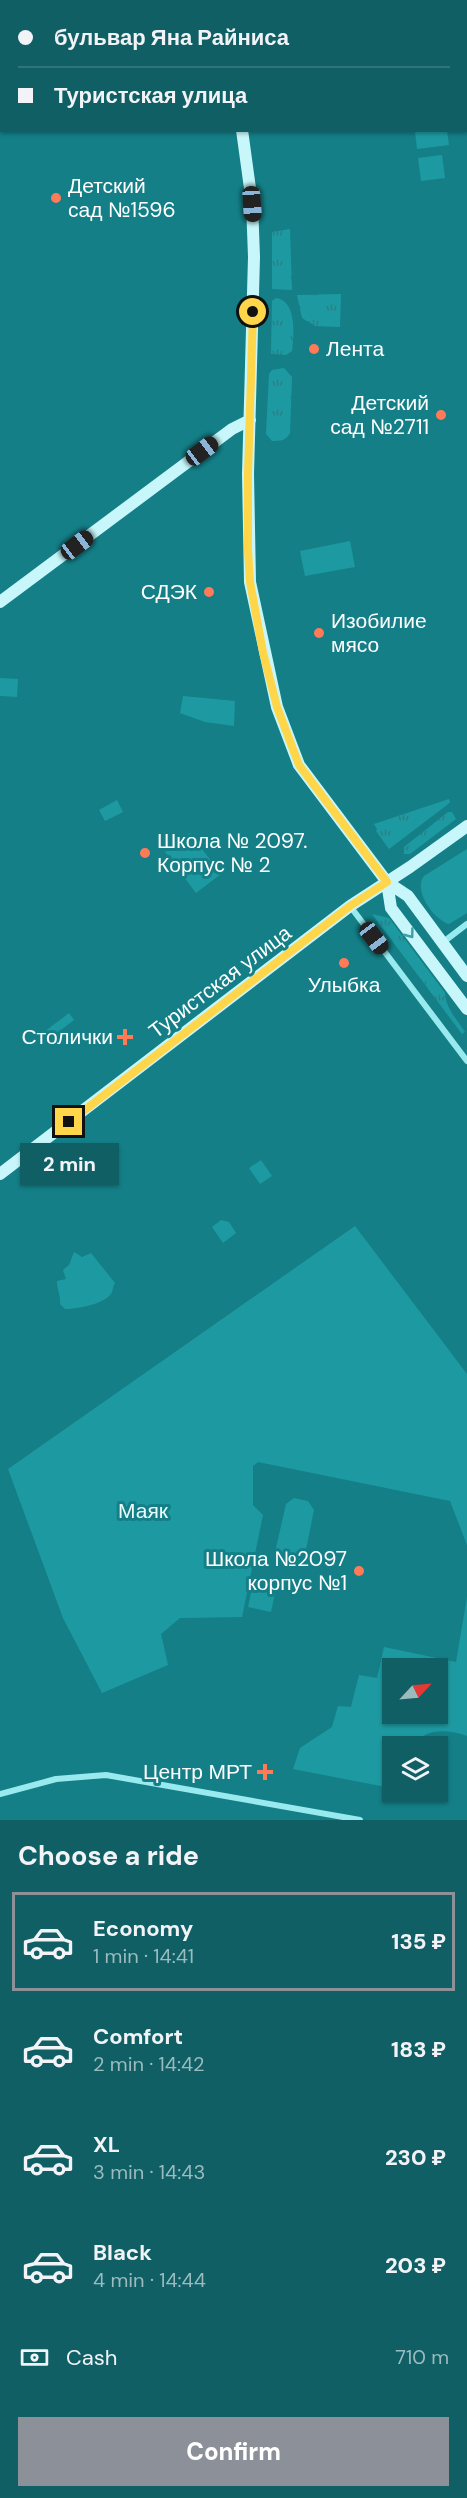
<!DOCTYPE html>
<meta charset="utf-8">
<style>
:root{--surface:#0f5f65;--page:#1d686e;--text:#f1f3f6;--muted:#9bbbbf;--line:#2f7479;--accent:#8c9099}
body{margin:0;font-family:"DM Sans",sans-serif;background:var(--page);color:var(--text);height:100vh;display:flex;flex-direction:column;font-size:22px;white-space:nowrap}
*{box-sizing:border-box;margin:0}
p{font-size:20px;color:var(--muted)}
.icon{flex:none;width:33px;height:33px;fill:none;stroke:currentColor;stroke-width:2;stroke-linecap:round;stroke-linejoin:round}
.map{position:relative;height:1820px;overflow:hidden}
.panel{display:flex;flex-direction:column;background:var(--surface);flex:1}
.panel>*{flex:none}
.top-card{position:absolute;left:0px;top:0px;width:468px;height:132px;box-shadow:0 2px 4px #0004;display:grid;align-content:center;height:132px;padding:0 18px;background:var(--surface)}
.needle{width:39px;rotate:64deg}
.buttons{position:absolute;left:382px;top:1658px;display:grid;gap:12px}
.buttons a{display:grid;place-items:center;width:66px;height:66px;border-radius:0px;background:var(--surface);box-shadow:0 2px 4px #0004;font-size:30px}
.end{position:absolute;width:27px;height:27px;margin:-14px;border:8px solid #ffd54a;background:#111;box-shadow:0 0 0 3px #111}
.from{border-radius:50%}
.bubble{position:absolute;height:42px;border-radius:0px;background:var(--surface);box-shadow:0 2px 4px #0004;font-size:20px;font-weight:800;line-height:42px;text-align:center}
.car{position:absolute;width:18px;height:36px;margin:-18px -9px;border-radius:8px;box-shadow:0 0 4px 2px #0007;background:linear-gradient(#222 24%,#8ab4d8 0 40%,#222 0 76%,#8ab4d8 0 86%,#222 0)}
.top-card b{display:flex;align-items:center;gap:21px;height:57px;font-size:22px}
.top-card b+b{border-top:2px solid var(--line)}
.top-card i{width:15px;height:15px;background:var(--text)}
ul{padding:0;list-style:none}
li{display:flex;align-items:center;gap:18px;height:99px;margin:0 12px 9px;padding:0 6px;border:3px solid transparent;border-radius:0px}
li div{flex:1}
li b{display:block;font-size:22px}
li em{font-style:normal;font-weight:800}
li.selected{border-color:var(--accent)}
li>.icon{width:54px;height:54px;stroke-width:1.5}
h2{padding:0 18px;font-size:27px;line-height:72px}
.pay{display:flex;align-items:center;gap:15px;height:66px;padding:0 18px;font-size:22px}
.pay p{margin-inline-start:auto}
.cta{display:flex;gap:12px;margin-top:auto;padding:12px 18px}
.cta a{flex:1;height:69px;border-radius:0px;background:var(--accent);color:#fff;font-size:24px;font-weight:800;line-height:69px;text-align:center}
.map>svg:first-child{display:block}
</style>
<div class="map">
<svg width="467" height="1820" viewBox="0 0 467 1820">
<defs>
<pattern id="grass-tufts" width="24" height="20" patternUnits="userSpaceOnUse" patternTransform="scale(1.5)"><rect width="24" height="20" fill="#1d9aa1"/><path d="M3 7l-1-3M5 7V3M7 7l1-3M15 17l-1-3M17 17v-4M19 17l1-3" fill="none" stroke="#2d7f83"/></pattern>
</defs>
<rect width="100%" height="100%" fill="#147f87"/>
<path fill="url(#grass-tufts)" d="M 290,229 L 292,290 L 272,289 L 272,232 Z
M 341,294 L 340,327 L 315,326 L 302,318 L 297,295 Z
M 276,298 C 297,301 294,335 292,351 L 286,355 L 271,354 L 272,301 Z
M 284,368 L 292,377 L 290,433 C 285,441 281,441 272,441 L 266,434 L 269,374 L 272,370 Z
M 449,799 L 450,802 L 447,805 L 389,849 L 376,831 L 377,829 L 374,824 Z
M 448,812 L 452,812 L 456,819 L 410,854 L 404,854 L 404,847 Z
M 372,914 L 389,918 L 445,993 C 445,1007 458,1021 465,1032 L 462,1034 Z"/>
<path fill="#1d9aa1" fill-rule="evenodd" d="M 415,131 L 447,131 L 449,145 L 417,149 Z
M 442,155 L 445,178 L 421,181 L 418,158 Z
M 350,541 L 355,567 L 305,576 L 300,551 Z
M 0,678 L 18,679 L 17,697 L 0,696 Z
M 183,696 L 235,701 L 234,726 L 205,722 L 180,713 Z
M 117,800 L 123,812 L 105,821 L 99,810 Z
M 190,833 L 221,874 L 196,893 L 165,852 Z
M 467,849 L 467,913 L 449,924 C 433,919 413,890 424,876 Z
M 69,1013 L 74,1020 L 49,1039 L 44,1032 Z
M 261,1160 L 272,1176 L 260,1184 L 249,1168 Z
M 221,1220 L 229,1222 L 236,1233 L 223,1243 L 212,1227 Z
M 355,1226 L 467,1374 L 467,1545 L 450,1501 L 258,1462 L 253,1466 L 253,1505 L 263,1515 L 242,1617 L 180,1618 L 161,1634 L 168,1665 L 102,1693 L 63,1618 L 8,1469 Z
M 74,1252 L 82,1257 L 91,1253 L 115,1283 C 113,1286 113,1289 112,1292 C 107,1304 76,1309 65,1309 L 60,1304 C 61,1296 57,1290 57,1281 L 66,1279 L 63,1270 L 69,1265 Z
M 294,1498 L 308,1501 L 314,1510 L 305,1554 L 301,1560 C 293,1561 283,1559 276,1553 L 276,1548 L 286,1504 Z
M 252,1588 L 275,1593 L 271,1612 L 248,1607 Z
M 467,1597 L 467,1736 C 457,1732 443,1730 433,1732 C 415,1737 418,1746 393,1746 L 393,1778 L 391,1788 L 293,1769 L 300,1748 L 332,1727 L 338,1706 L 351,1707 L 359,1675 L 377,1678 L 384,1647 L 456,1662 ZM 393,1668 L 438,1668 L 438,1713 L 393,1713 Z"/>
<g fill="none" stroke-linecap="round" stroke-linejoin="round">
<path stroke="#99eaef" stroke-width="6" d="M 350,906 L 467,1061
M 442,943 L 467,924
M 0,1794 L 56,1779 L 106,1775 L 360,1820"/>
<path stroke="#c7f7fa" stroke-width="12" d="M 215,0 L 215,2
M 242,130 L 252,203 L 254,257 L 248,474 L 250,582 L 277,707 L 299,765 L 387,882 L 408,896 L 467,976
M 0,602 L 232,429 L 250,420
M 387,882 L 391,908 L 467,1009
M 0,1174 L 350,906 L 410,867 L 467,826"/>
</g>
<defs><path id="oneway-chevron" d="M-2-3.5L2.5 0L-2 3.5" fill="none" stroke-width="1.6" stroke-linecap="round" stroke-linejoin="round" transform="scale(1.5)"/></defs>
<use stroke="#419da4" href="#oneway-chevron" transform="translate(410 934) rotate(53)"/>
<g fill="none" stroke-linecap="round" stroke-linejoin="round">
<path stroke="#ffd54a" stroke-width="8" d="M 69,1122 L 350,906 L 387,882 L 299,765 L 277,707 L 263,652 L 250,582 L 248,550 L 248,474 L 253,312"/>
</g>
<g fill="#ff7b57" stroke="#147f87" stroke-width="2">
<circle cx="56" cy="198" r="6"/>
<circle cx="314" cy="349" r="6"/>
<circle cx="441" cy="415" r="6"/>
<circle cx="209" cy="592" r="6"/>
<circle cx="319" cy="633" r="6"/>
<circle cx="145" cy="853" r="6"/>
<circle cx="344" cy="963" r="6"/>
<path d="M122 1028h6v6h6v6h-6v6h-6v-6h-6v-6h6z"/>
<circle cx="359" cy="1571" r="6"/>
<path d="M262 1763h6v6h6v6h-6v6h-6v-6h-6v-6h6z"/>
</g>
<g text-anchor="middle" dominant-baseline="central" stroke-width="6" stroke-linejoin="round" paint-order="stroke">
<g font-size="21" fill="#fff" stroke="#147f87" text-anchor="end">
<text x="68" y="186" text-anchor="start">Детский<tspan x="68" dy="24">сад №1596</tspan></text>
<text x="326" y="349" text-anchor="start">Лента</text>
<text x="429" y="403">Детский<tspan x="429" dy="24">сад №2711</tspan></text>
<text x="197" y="592">СДЭК</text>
<text x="331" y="621" text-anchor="start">Изобилие<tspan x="331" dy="24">мясо</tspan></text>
<text x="157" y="841" text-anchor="start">Школа № 2097.<tspan x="157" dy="24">Корпус № 2</tspan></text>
<text x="344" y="985" text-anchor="middle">Улыбка</text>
<text x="113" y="1037">Столички</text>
<text x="347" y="1559">Школа №2097<tspan x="347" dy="24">корпус №1</tspan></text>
<text x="252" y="1772">Центр МРТ</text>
</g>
<g font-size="21" fill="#fff" stroke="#147f87">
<text transform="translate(220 982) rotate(-37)">Туристская улица</text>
</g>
<g font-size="21" fill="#e9fdfe" stroke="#147f87">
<text x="143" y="1511">Маяк</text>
</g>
</g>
</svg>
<div class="buttons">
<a><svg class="needle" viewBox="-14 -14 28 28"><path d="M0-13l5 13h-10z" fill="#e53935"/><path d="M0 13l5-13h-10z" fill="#9bbbbf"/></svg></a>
<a><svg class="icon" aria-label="layers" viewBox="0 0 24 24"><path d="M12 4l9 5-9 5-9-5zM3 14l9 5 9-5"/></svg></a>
</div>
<i class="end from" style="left:253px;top:312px"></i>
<i class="end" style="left:69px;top:1122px"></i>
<div class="bubble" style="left:20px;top:1143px;width:99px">2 min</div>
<i class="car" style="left:252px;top:204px;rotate:176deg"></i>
<i class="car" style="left:202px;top:451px;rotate:53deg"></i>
<i class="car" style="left:77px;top:545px;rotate:53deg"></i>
<i class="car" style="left:374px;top:938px;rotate:143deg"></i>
<div class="top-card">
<b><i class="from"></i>бульвар Яна Райниса</b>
<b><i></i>Туристская улица</b>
</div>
</div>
<section class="panel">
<h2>Choose a ride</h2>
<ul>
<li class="selected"><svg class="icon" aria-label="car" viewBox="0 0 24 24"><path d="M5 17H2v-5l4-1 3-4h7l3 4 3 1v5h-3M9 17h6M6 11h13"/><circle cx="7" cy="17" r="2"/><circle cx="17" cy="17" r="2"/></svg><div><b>Economy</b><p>1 min · 14:41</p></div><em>135 ₽</em></li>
<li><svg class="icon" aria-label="car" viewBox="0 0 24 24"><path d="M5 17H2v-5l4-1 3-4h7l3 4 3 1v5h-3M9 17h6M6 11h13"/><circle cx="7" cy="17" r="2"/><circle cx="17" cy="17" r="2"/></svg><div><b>Comfort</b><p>2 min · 14:42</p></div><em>183 ₽</em></li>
<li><svg class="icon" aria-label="car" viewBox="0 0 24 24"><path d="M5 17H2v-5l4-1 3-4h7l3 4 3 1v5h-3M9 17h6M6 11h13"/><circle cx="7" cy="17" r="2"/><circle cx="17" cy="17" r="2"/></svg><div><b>XL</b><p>3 min · 14:43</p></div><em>230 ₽</em></li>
<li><svg class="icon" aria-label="car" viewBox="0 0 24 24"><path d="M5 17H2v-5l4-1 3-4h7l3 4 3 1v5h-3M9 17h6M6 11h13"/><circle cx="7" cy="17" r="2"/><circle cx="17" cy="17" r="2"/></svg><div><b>Black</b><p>4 min · 14:44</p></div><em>203 ₽</em></li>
</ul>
<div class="pay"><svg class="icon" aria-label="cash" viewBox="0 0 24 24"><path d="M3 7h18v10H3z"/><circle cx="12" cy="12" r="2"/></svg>Cash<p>710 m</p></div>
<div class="cta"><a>Confirm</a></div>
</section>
